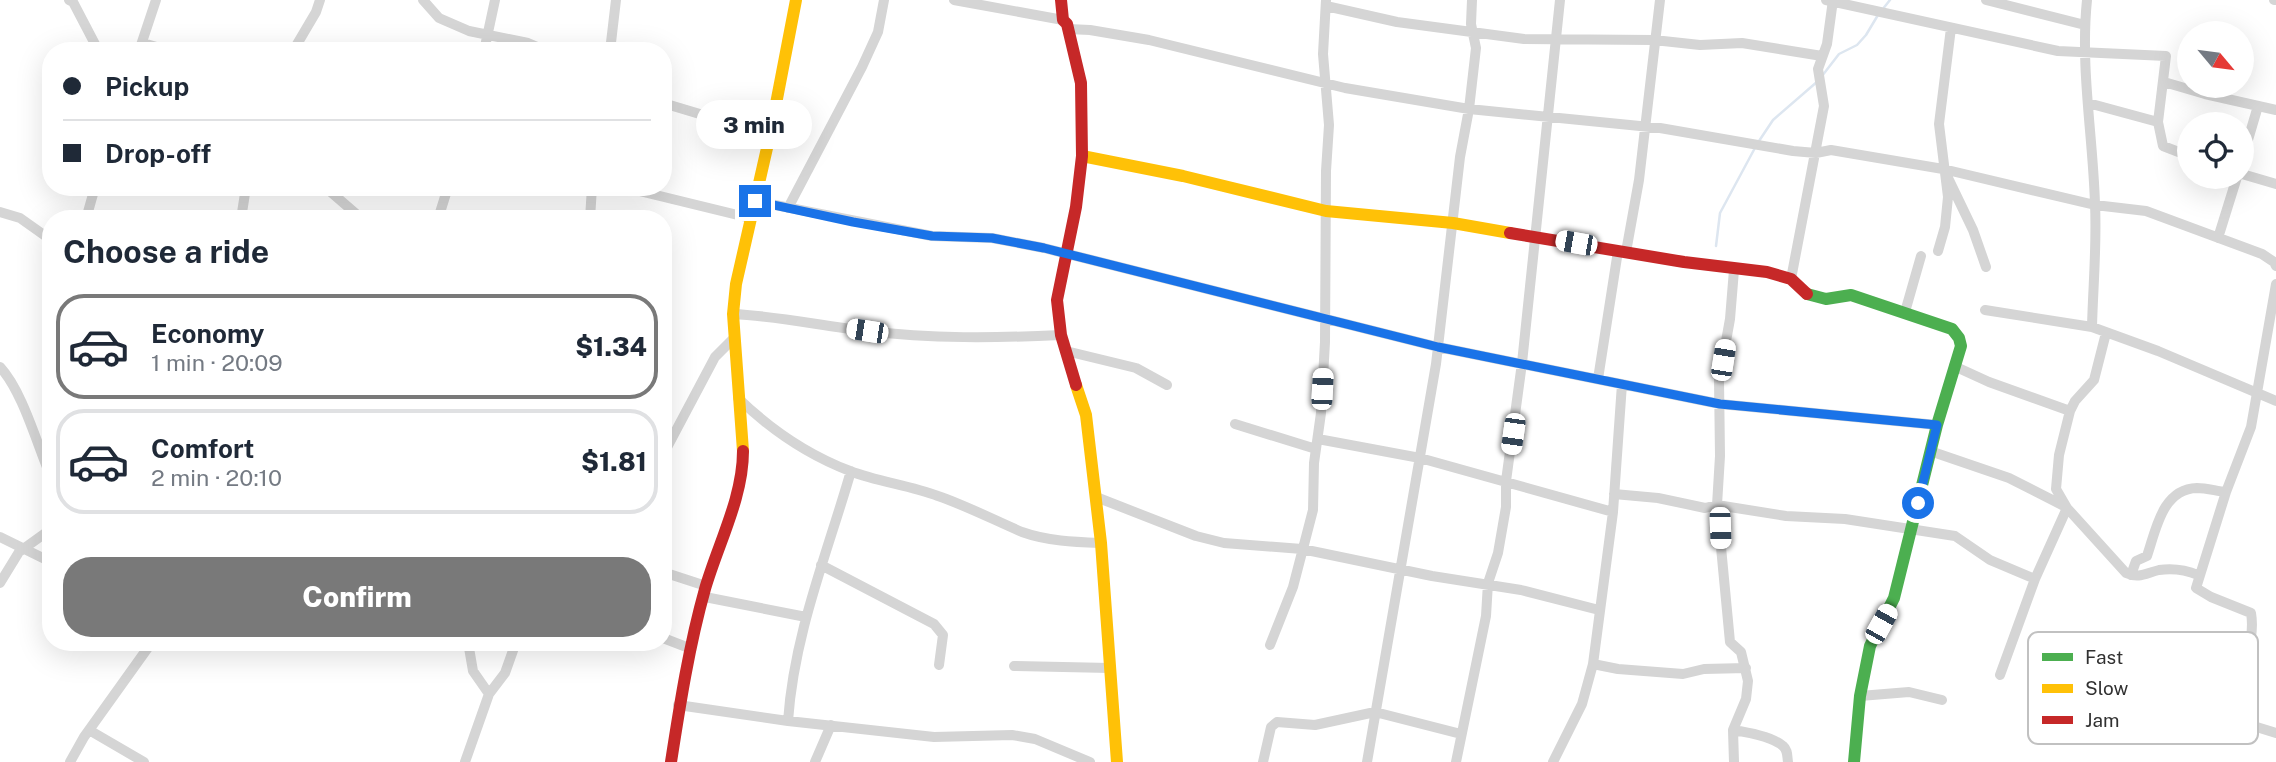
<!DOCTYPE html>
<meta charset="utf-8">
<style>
:root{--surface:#fff;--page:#f2f2f3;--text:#1f2937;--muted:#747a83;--line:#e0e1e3;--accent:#797979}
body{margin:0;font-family:"Public Sans",sans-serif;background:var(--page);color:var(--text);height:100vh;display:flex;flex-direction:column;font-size:26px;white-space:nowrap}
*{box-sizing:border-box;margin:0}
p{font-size:23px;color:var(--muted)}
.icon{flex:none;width:38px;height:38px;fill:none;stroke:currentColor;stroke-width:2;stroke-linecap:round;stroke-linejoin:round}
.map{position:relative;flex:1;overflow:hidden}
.drawer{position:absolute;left:42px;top:210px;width:630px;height:441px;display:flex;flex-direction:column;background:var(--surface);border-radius:28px;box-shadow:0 7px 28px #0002}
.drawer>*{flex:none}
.guide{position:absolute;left:42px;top:42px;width:630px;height:154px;border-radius:28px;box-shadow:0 7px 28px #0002;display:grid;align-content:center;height:154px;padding:0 21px;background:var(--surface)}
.needle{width:46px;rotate:119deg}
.fabs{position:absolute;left:2177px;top:21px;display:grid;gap:14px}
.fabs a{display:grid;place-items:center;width:77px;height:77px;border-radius:50%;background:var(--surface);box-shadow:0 7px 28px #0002;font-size:35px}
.end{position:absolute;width:32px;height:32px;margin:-16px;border:9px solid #1a73e8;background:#fff;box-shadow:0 0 0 4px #fff}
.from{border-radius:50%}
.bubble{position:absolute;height:49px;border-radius:24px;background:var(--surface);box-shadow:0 7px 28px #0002;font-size:23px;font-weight:800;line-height:49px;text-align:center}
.car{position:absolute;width:21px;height:42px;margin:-21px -10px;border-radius:9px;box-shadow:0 0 5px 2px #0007;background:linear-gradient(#fff 24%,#345 0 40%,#fff 0 76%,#345 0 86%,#fff 0)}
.guide b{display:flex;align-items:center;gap:24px;height:66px;font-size:26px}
.guide b+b{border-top:2px solid var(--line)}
.guide i{width:18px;height:18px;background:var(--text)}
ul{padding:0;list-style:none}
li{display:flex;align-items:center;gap:21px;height:105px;margin:0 14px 10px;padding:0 7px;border:4px solid var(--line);border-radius:28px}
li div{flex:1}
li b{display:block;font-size:26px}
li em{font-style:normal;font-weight:800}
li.current{border-color:var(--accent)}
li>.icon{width:63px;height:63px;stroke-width:1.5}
h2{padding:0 21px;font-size:32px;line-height:84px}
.action{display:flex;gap:14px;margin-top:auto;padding:14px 21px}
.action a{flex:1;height:80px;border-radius:28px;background:var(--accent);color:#fff;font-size:28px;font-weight:800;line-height:80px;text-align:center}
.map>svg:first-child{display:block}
</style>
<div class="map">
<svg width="2276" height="762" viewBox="0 0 2276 762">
<rect width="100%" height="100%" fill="#fff"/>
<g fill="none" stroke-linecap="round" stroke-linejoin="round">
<path stroke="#dde6f0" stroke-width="2.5" d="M 1882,10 L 1890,0
M 1822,76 L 1839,54 L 1857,45 L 1866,35 L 1878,15
M 1759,141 L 1773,120 L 1818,81
M 1716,246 L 1720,213 L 1756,146"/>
<path stroke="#d5d5d5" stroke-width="10" d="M 69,0 L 73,2 L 96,46 L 103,51
M 423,0 L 439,18 L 469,31 L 528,43 L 547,51
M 954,0 L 1063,20
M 1826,0 L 2058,51 L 2166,56 L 2158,122 L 2163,146 L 2189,156
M 1986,0 L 2085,25
M 2087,0 C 2080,68 2093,136 2095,204 C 2097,245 2093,286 2092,327
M 2274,0 L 2276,0
M 1326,6 L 1397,22 L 1524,39 L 1654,40 L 1700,45 L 1742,43 L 1822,56
M 1068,29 L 1090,30 L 1149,40 L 1345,88 L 1469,109 L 1660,128 L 1793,151 L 1816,153 L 1831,150 L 1943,169 L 2095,205 L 2146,211 L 2262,254 L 2274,262 L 2276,266
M 143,43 L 170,51
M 139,51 L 156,0
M 293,51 L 316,12 L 320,0
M 484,51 L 495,0
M 610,51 L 616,0
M 2164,82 L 2205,94 L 2276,110
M 663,103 L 770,135
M 2088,103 L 2158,122
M 2242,160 L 2258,106
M 2242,174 L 2276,184
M 1948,178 L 1973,230 L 1986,267
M 325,187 L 362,219
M 623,187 L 750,218
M 755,201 L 932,236 L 992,238 L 1044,248 L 1438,347 L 1720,404 L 1937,425
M 788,208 L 862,67 L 878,32 L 884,0
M 0,212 L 20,218 L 51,240
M 86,219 L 95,187
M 241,219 L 246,187
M 438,219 L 448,187
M 590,219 L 592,187
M 2218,238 L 2237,177
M 1938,251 L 1945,227 L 1948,197 L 1939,124 L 1951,28
M 1626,252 L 1639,180 L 1660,0
M 1734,270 L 1730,319 L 1719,380 L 1720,456 L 1717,505 L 1730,642 L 1741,652 L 1748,681 L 1746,699 L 1733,730 L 1734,762
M 1791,279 L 1824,106 L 1818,69 L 1827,44 L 1833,0
M 2276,284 L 2251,427 L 2226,492 L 2196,588 L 2211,597 L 2251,613 C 2257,648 2234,684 2221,716 L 2276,733
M 1985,310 L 2092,327 L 2158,351 L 2276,401
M 1905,312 L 1921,256
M 733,314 C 778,316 822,326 867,331 C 931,339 996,338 1061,335
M 2106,333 L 2094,380 L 2075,401 L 2070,411 L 2059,455 L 2056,489 L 2067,508 L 2126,573 C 2139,579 2146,573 2159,570 C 2173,568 2186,570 2198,575
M 1066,351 L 1136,368 L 1167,385
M 1954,366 L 1989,382 L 2070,411
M 0,367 C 23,392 37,445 51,477
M 1598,379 L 1618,251
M 738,398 C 769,428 808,455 850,471 C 878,482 909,485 938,496 C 967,506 994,520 1022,532 C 1047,541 1075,542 1101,543
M 1235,424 L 1316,449
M 1318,439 L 1420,458 L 1613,512
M 1930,451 L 2009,478 L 2064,506
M 663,455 L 715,357 L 735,337
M 1614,494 L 1658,498 L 1705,508 L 1717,505 L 1786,516 L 1845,519 L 1955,536 L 1990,560 L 2035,579
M 1096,497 L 1196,536 L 1224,543 L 1302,549 L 1432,576 L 1521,590 L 1599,610
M 0,537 L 51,562
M 821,565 L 934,624 L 943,635 L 939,665
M 663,572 L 706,586
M 2131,575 L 2136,561 L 2147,556 C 2156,530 2162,489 2197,488 C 2207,488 2216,491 2226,492
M 0,583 L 19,552 L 51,529
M 705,597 L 806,617
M 663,638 L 689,648
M 468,642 L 473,671 L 489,694
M 1270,645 L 1293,587 L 1313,510 L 1314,463 L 1321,413 L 1325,342 L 1326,171 L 1329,125 L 1323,54 L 1326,0
M 1593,664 L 1618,669 L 1683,674 L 1704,669 L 1746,668
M 1014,666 L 1110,668
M 2000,675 L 2035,579 L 2067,508
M 1860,696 L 1909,692 L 1942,700
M 678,705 L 788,721 L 934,737 L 1012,735 L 1035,739 L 1090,762
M 788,721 C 794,634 827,554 851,471
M 89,730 L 144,762
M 1733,730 C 1746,732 1773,737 1783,746 C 1788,750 1787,756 1788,762
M 70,762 L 84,737 L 152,642
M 465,762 L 489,694 L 505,673 L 516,642
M 815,762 L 831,725
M 1263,762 L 1271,727 L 1277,722 L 1315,725 L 1375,712 L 1461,734
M 1367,762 L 1436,364 L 1460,157 L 1469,109 L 1476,48 L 1471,24 L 1472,0
M 1456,762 L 1486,616 L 1488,583 L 1498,553 L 1506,507 L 1506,481 L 1522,363 L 1560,0
M 1553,762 L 1582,704 L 1593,664 L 1613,512 L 1622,384"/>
<path stroke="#4caf50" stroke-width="12" d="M 1807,294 L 1826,299 L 1851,295 L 1952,329 L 1959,338 L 1961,346 L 1937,425 L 1894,598 L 1870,646 L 1860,696 L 1854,762"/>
<path stroke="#ffc107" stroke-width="12" d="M 1082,156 L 1183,176 L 1326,211 L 1453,223 L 1510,233
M 1076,385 L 1086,415 L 1101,543 L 1117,762
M 743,451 L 733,314 L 736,284 L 770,135 L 796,0"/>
<path stroke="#c62828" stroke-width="12" d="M 1061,0 L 1063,20 L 1067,24 L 1081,83 L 1082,156 L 1076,207 L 1057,300 L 1061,335 L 1076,385
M 1510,233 L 1684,262 L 1767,272 L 1791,279 L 1807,294
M 671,762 C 680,704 689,646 705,589 C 718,544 743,498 743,451"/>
</g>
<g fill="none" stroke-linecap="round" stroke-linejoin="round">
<path stroke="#1a73e8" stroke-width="9" d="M 755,201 L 853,222 L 932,236 L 992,238 L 1044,248 L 1438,347 L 1720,404 L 1937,425 L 1918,503"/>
</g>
<rect x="2028" y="632" width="230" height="112" rx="10" fill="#fff" stroke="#c1c1c1" stroke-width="2"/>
<rect x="2042" y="653" width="31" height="8" fill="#4caf50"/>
<rect x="2042" y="684" width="31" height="9" fill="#ffc107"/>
<rect x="2042" y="716" width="31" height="8" fill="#c62828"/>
<g font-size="19" fill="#313131">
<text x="2085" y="664">Fast</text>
<text x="2085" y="695">Slow</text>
<text x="2085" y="727">Jam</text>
</g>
</svg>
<div class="fabs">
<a><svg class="needle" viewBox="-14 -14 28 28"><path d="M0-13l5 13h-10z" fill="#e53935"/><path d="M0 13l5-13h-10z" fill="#747a83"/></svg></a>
<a><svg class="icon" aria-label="locate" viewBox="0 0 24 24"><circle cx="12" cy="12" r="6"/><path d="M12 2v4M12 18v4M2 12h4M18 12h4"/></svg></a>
</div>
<i class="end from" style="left:1918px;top:503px"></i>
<i class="end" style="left:755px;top:201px"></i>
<div class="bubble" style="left:696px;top:100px;width:116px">3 min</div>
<i class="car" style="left:1576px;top:243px;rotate:280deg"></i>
<i class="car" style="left:867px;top:331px;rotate:279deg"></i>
<i class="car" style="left:1723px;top:360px;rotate:9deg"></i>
<i class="car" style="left:1322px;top:389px;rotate:3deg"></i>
<i class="car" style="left:1513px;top:434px;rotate:188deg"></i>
<i class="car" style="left:1720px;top:528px;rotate:178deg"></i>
<i class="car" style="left:1881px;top:624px;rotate:29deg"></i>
<div class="guide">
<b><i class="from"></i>Pickup</b>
<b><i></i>Drop-off</b>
</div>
<section class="drawer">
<h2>Choose a ride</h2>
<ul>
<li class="current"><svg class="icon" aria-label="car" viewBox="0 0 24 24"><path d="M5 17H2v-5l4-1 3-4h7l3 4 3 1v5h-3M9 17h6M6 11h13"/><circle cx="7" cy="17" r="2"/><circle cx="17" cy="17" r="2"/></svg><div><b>Economy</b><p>1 min · 20:09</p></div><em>$1.34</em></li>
<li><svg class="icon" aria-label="car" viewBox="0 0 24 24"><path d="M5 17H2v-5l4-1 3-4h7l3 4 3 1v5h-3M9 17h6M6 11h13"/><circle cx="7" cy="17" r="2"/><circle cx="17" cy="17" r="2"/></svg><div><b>Comfort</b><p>2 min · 20:10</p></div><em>$1.81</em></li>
</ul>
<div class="action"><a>Confirm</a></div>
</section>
</div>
